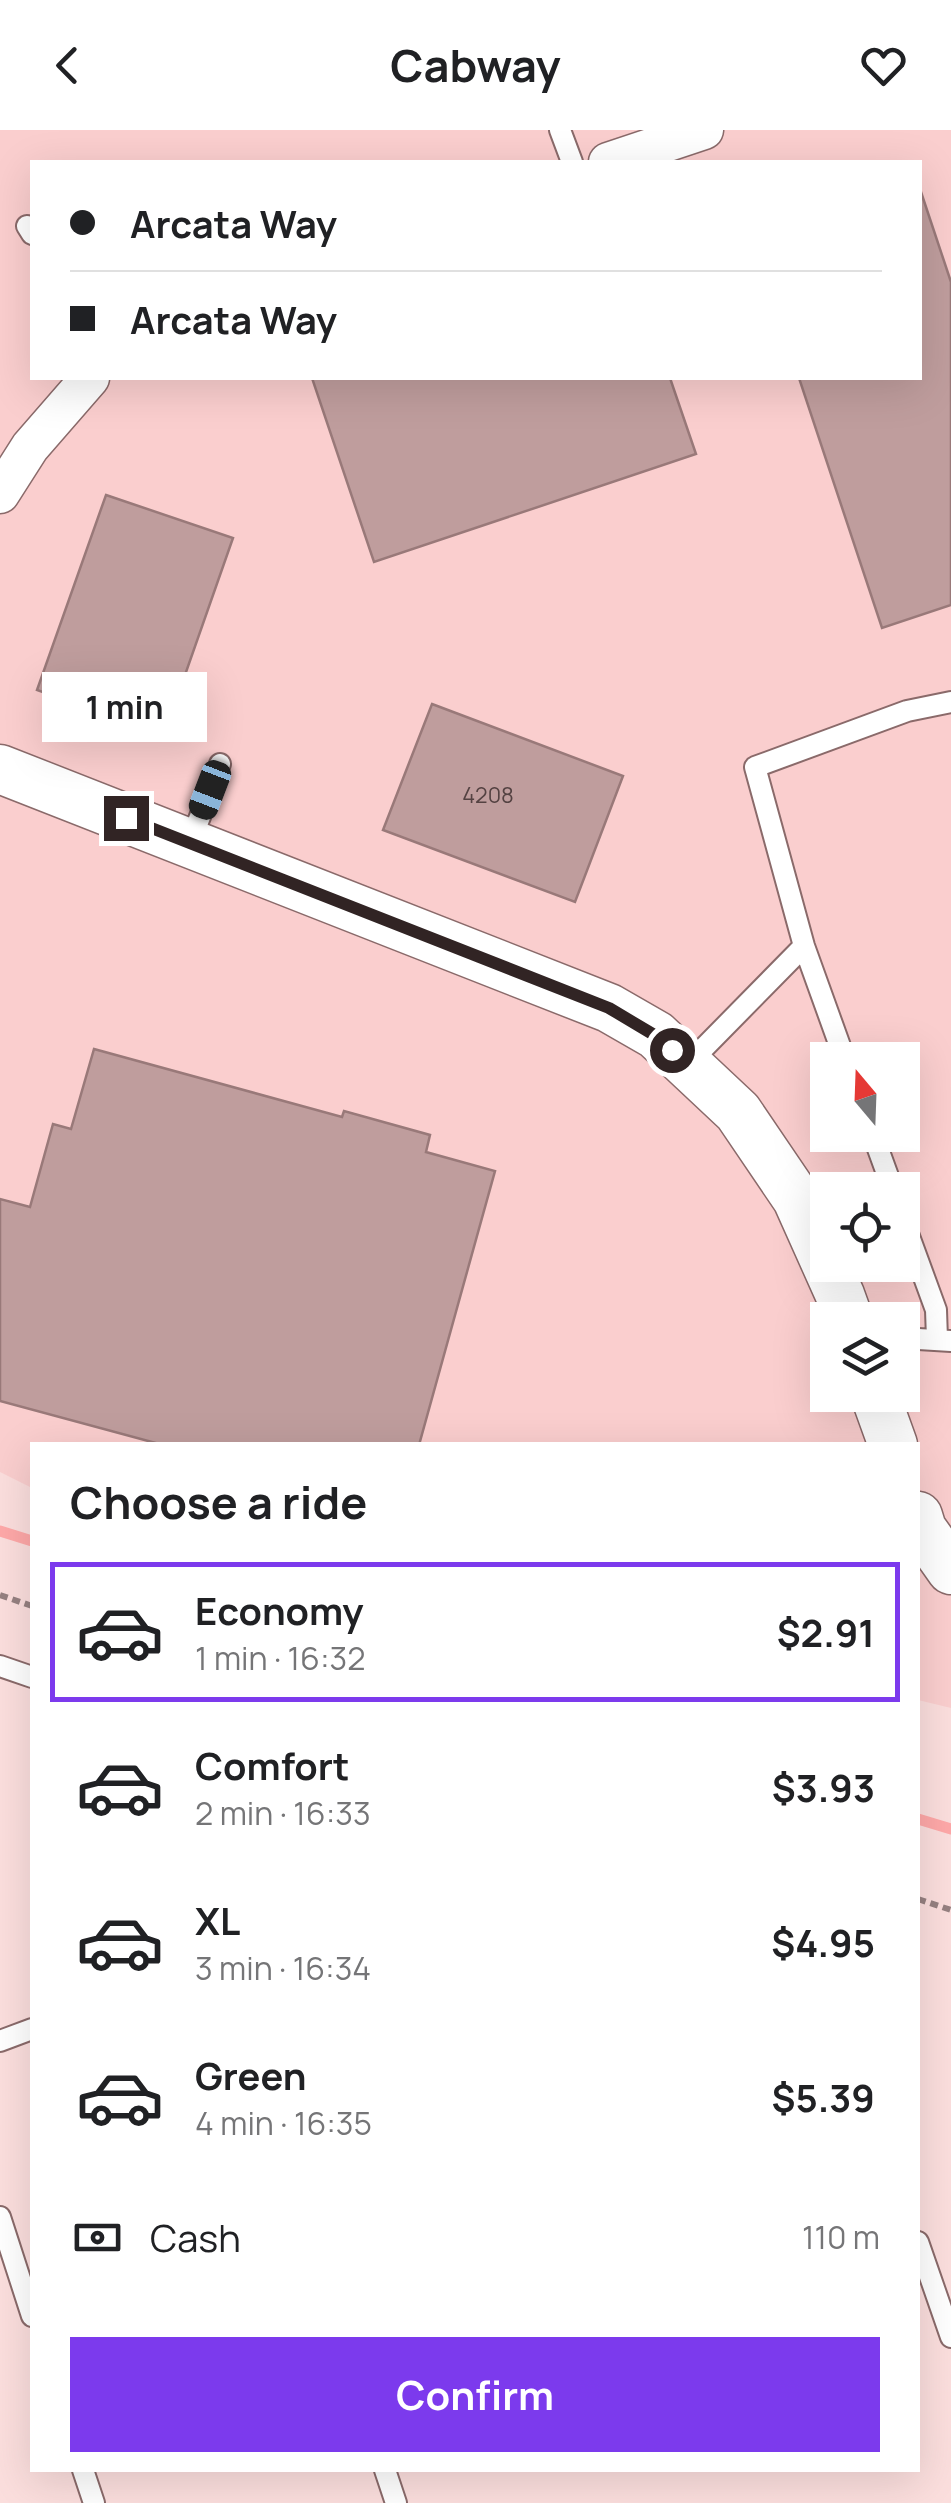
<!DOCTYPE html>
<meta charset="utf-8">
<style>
:root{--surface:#fff;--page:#f6f6f6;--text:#202124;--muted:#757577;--line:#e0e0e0;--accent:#7c3aed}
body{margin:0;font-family:Manrope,sans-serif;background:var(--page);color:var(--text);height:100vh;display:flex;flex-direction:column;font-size:38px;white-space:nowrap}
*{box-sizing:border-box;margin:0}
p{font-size:32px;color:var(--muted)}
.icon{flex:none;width:55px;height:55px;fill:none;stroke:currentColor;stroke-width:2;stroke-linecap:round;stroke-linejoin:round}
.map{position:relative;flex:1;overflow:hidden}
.side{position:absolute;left:30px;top:1312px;width:890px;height:1030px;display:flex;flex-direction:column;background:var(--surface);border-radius:0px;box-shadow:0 10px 40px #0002}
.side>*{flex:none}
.hud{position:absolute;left:30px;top:30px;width:892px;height:220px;border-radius:0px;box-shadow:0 10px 40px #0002;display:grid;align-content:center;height:220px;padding:0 40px;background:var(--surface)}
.needle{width:65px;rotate:341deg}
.tools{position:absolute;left:810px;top:912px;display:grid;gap:20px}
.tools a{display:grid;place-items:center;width:110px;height:110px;border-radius:0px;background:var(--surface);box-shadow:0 10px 40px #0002;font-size:50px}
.end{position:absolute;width:45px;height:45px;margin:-22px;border:12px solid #312424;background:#fff;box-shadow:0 0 0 5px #fff}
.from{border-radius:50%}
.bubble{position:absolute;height:70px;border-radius:0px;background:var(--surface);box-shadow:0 10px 40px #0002;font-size:32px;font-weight:700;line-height:70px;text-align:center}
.car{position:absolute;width:30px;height:60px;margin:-30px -15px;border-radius:12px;box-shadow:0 0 8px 2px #0007;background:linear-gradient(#222 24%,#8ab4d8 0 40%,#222 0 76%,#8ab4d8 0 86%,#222 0)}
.hud b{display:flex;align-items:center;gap:35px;height:95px;font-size:38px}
.hud b+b{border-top:2px solid var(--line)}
.hud i{width:25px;height:25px;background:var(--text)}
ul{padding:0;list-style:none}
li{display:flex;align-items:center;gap:30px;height:140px;margin:0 20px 15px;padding:0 20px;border:5px solid transparent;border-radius:0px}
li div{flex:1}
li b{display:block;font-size:38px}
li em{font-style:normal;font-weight:700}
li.active{border-color:var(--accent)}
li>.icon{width:90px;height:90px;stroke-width:1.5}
h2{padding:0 40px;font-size:45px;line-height:120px}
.pay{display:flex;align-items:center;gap:25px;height:110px;padding:0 40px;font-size:38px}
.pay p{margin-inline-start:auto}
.action{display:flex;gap:20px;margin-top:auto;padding:20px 40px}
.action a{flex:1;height:115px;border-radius:0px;background:var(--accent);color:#fff;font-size:40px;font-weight:700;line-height:115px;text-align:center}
header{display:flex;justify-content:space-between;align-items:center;height:130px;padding:0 40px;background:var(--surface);font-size:45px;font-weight:700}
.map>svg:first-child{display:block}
</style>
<header><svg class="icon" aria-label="back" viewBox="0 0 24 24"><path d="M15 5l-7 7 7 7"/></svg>Cabway<svg class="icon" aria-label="heart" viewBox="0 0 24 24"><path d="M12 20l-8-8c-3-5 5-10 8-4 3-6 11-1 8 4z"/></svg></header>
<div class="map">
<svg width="951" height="2373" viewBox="0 0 951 2373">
<rect width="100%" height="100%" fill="#fbdedd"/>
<path fill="#facece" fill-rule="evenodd" d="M 0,0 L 951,0 L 951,1578 L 918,1570 L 918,1315 L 32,1315 L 32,1358 L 0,1342 ZM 32,32 L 920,32 L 920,248 L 32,248 ZM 828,930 L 902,930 L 902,1005 L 828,1005 ZM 828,1060 L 902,1060 L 902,1135 L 828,1135 ZM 828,1190 L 902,1190 L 902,1265 L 828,1265 Z"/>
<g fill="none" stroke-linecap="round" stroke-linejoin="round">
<path stroke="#fea8a8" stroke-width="11" d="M 0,1401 L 32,1411
M 918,1689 L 951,1699"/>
</g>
<path fill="#bf9d9d" stroke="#997979" stroke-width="2.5" d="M 920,59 L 951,152 L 951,475 L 882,498 L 799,248 L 920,248 Z
M 312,248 L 670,248 L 696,324 L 374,432 Z
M 106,365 L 233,408 L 164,605 L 37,560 Z
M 432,574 L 623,646 L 575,772 L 383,700 Z
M 94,919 L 342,987 L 344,981 L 430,1005 L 426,1022 L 495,1041 L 419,1315 L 163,1315 L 0,1271 L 0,1069 L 30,1077 L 53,994 L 71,999 Z"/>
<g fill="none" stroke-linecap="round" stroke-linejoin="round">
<defs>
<path id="service" d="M 560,0 L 572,32
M 27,96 L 32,104
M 190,713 L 220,634
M 845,930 L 804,816 L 755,637 L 907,581 L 951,572
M 687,935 L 804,816
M 873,1005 L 893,1060
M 902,1087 L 936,1180 L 937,1209
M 902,1208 L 951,1211
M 0,1536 L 32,1547
M 0,1911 L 32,1899
M 0,2087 L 32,2186
M 918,2112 L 951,2207
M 83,2340 L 94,2373
M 385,2340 L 396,2373"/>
<path id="minor" d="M 608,32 L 704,0
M 0,364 L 30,317 L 90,248"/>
<path id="tertiary" d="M 0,639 L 609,878 L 656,905 L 738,982 L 797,1069 L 840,1165 L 849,1190
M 875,1265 L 893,1315
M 918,1386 L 922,1399 L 951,1440"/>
</defs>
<use href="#service" stroke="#8a6a6a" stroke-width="24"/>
<use href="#minor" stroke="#8a6a6a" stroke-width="41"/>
<use href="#tertiary" stroke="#8a6a6a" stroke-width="51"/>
<path stroke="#968181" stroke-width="6" stroke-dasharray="8 5" stroke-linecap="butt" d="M 0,1465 L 32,1476
M 918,1769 L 951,1780"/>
<use href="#service" stroke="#fff" stroke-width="20"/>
<use href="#minor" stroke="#fff" stroke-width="38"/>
<use href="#tertiary" stroke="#fff" stroke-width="48"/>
</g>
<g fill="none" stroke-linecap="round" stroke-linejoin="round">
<path stroke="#312424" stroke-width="12" d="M 126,688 L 609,878 L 656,906 L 672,920"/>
</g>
<g text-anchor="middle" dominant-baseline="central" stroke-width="8" stroke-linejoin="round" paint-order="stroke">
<g font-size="22" fill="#544242">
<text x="488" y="665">4208</text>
</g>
</g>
</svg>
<div class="tools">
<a><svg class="needle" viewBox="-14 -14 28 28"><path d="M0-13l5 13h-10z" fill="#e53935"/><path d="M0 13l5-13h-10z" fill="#757577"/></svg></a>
<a><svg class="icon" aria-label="locate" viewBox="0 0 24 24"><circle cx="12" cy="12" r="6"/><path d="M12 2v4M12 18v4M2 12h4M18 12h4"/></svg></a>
<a><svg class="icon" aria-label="layers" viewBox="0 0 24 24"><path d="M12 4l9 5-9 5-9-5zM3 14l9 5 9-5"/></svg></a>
</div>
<i class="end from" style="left:672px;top:920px"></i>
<i class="end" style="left:126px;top:688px"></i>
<div class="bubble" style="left:42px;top:542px;width:165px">1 min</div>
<i class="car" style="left:210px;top:660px;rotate:201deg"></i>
<div class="hud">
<b><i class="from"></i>Arcata Way</b>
<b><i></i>Arcata Way</b>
</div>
<section class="side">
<h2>Choose a ride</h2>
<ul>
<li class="active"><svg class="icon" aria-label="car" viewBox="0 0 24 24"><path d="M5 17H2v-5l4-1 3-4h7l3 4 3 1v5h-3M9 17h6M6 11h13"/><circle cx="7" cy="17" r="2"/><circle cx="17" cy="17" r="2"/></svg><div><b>Economy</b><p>1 min · 16:32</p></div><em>$2.91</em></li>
<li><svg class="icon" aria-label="car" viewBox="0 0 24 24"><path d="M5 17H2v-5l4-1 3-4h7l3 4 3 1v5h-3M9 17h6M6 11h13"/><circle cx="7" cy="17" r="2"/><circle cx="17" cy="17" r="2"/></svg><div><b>Comfort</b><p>2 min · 16:33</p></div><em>$3.93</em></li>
<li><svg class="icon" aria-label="car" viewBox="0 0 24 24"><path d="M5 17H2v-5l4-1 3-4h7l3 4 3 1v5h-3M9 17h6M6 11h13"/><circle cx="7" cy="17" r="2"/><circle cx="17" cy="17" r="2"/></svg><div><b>XL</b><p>3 min · 16:34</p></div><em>$4.95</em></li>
<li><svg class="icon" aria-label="car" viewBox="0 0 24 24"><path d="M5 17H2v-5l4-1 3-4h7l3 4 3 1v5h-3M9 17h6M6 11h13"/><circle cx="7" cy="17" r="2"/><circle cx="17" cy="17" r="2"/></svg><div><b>Green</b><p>4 min · 16:35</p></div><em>$5.39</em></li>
</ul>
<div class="pay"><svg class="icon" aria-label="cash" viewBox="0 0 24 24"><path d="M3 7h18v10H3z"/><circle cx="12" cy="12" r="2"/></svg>Cash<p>110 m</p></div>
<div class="action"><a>Confirm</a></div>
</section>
</div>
